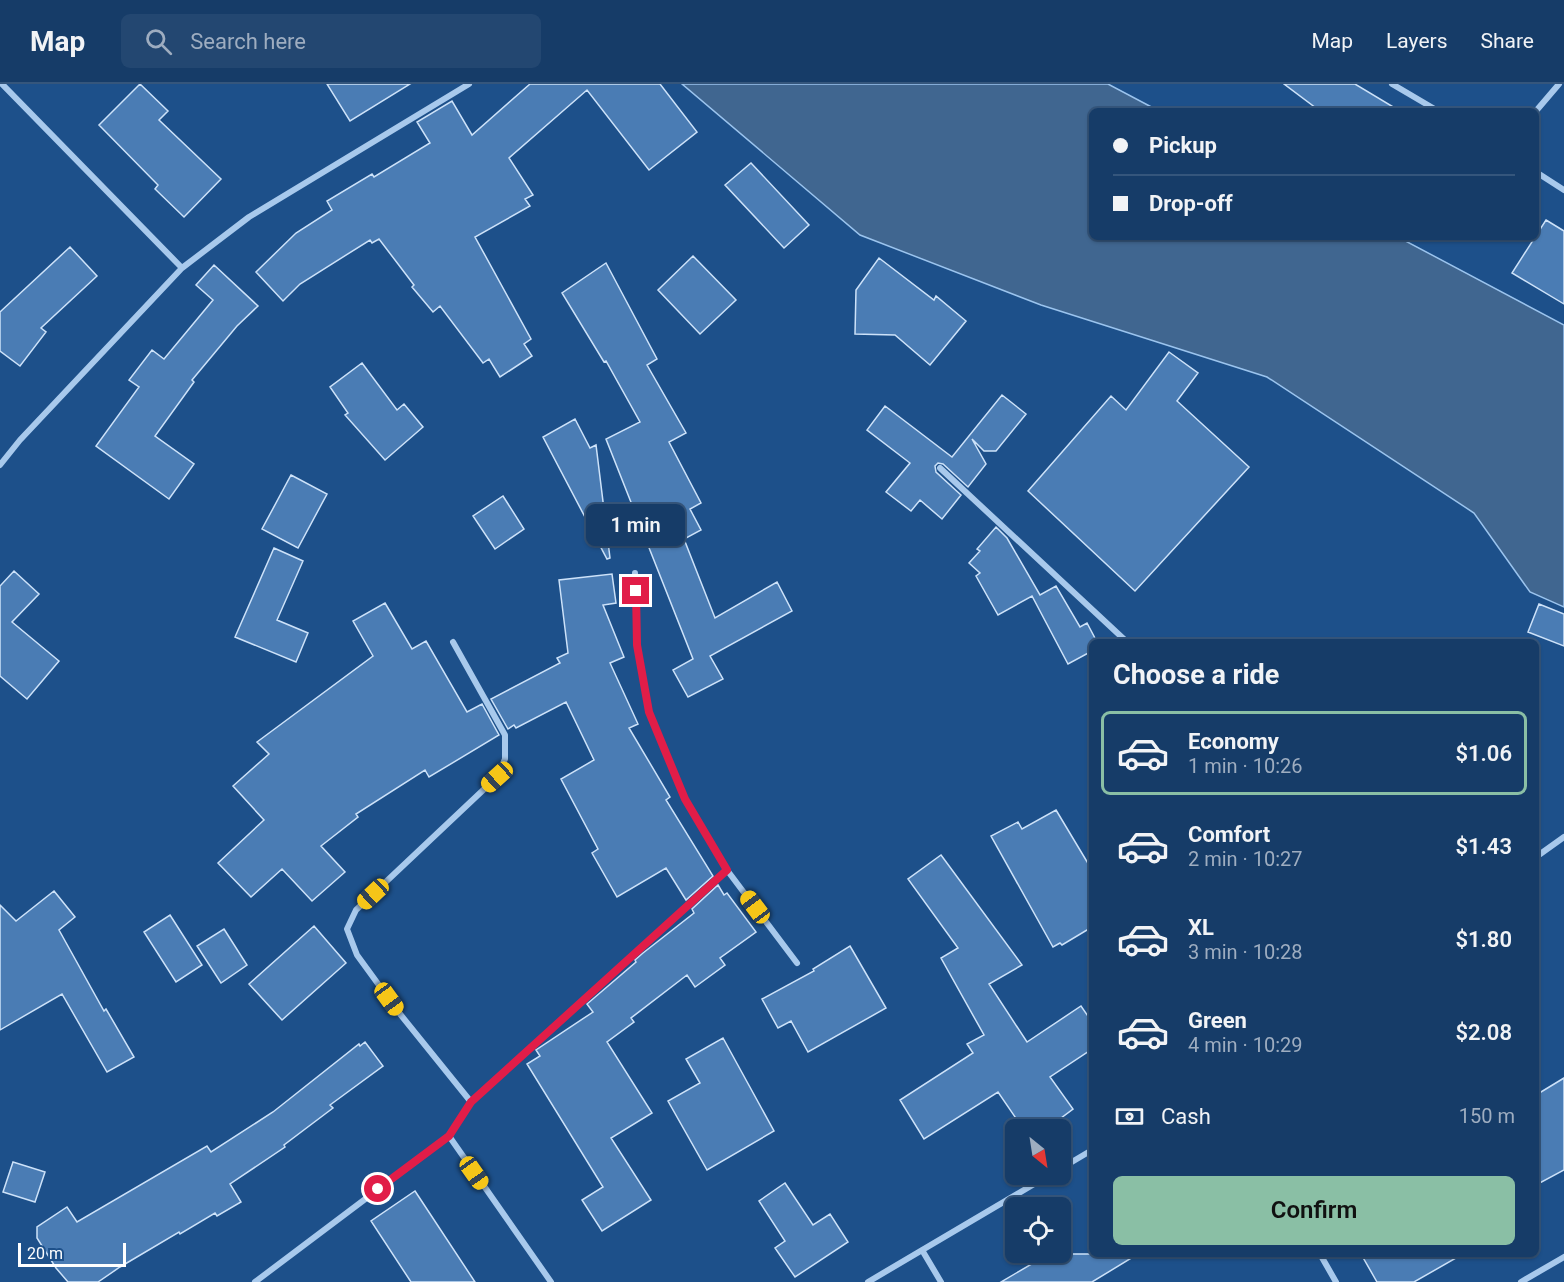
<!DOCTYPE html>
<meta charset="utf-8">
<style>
:root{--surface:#163c68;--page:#234771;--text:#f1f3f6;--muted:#9eadc0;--line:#35567c;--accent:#8abfa5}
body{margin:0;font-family:Roboto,sans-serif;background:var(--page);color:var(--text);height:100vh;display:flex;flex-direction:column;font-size:22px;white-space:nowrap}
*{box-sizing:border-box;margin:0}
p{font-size:20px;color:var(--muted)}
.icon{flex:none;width:33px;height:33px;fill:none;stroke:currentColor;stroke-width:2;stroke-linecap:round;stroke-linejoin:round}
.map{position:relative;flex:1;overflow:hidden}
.panel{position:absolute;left:1089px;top:555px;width:450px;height:618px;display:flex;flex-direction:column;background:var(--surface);border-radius:9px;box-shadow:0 2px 4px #0004,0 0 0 2px var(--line)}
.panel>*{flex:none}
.guide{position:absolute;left:1089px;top:24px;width:450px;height:132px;border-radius:9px;box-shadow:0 2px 4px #0004,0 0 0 2px var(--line);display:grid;align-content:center;height:132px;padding:0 24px;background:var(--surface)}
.needle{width:39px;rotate:150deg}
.controls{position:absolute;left:1005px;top:1035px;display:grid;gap:12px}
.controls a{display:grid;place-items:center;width:66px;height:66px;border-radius:9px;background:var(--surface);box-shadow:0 2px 4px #0004,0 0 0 2px var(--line);font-size:30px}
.scale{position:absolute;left:18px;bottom:15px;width:108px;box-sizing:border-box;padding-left:6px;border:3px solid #fff;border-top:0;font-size:16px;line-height:21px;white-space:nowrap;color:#fff;-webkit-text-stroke:4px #1d508a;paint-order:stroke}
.end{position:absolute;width:27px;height:27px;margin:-14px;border:8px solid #e11d48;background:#fff;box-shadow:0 0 0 3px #fff}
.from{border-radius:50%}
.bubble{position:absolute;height:42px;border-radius:9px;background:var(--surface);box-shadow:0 2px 4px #0004,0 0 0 2px var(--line);font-size:20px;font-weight:600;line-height:42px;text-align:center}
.car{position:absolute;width:18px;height:36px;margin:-18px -9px;border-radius:8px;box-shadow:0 0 4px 2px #0007;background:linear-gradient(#f5c518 24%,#345 0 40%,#f5c518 0 76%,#345 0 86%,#f5c518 0)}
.guide b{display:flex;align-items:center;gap:21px;height:57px;font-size:22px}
.guide b+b{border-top:2px solid var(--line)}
.guide i{width:15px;height:15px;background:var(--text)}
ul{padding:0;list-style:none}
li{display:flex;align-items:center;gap:18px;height:84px;margin:0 12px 9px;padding:0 12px;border:3px solid transparent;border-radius:9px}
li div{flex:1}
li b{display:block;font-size:22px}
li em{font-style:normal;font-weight:600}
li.selected{border-color:var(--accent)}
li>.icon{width:54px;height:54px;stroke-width:1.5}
h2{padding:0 24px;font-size:27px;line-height:72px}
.pay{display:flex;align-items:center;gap:15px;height:66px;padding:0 24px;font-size:22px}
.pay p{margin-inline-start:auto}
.button{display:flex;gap:12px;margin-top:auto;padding:12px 24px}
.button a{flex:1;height:69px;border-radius:9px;background:var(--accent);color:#111;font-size:24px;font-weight:600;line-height:69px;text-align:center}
header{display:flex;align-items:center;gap:36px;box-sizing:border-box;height:84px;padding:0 30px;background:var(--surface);border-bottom:2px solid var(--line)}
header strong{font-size:28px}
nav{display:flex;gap:33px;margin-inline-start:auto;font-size:21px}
.search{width:420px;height:54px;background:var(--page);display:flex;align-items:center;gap:15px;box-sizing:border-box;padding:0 21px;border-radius:9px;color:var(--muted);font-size:22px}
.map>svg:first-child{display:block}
</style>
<header>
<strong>Map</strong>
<div class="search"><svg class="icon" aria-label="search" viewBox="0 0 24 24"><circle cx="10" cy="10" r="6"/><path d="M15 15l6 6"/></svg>Search here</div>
<nav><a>Map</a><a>Layers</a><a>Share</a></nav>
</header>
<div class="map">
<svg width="1564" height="1198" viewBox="0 0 1564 1198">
<rect width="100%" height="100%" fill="#1d508a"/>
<path fill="#406690" stroke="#9bc4ee" stroke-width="1.5" d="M 682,0 L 1108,0 L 1159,27 L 1092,27 L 1092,153 L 1398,153 L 1564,241 L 1564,523 L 1530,508 L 1474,429 L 1267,293 L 1041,221 L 860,151 Z"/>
<path fill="#4a7cb4" stroke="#cde2f9" stroke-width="1.5" d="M 140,0 L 168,27 L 159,36 L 221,95 L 184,133 L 155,105 L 158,101 L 99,41 Z
M 327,0 L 410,0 L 350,37 Z
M 530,0 L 660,0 L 697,48 L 649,86 L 587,6 L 509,74 L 533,111 L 525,115 L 530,122 L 475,153 L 531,255 L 524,260 L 532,272 L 500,293 L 489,275 L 483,279 L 440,222 L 433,228 L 412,203 L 414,201 L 379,155 L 372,159 L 370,156 L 300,200 L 283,217 L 256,188 L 296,149 L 332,126 L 327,117 L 372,90 L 374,93 L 430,59 L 417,38 L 452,17 L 472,51 Z
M 1284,0 L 1355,0 L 1400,27 L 1320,27 Z
M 751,79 L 809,141 L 784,164 L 725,101 Z
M 1546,136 L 1564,147 L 1564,220 L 1512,189 Z
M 70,163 L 97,192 L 41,244 L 46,248 L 20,282 L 0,267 L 0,228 Z
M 693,172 L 736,216 L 700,250 L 658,206 Z
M 879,174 L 934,216 L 936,212 L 966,237 L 930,281 L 895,251 L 855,250 L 856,206 Z
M 606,179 L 657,275 L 647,281 L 686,349 L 669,358 L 701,419 L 690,425 L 701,446 L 684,455 L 715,534 L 777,498 L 792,527 L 710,572 L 723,595 L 688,613 L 673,586 L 693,575 L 606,355 L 640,338 L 606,277 L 604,278 L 562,209 Z
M 214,181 L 258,222 L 237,242 L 192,296 L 194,298 L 155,352 L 194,380 L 169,415 L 96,362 L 139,303 L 129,296 L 152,266 L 164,275 L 213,216 L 196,201 Z
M 1169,268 L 1198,289 L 1177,317 L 1249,383 L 1135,507 L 1028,407 L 1111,312 L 1126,326 Z
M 362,279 L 397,326 L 404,320 L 423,343 L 385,376 L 345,331 L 348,329 L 330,303 Z
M 1002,311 L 1026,330 L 996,367 L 984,367 L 972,355 L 986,380 L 968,403 L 943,380 L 938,379 L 935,382 L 936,388 L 961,411 L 942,435 L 920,416 L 911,427 L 886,408 L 910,379 L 867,346 L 885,322 L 952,373 Z
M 575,335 L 590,364 L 596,361 L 610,474 L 607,475 L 543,353 Z
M 291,391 L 327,410 L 298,464 L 262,445 Z
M 503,412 L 524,445 L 495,465 L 473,432 Z
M 996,443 L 1007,454 L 1040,511 L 1056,502 L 1080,543 L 1087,539 L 1097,558 L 1092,558 L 1092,567 L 1068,580 L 1032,512 L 998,531 L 976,492 L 980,489 L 969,479 L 980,467 L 977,465 Z
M 274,464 L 303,477 L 277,536 L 308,549 L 296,578 L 235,553 Z
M 14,487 L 39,510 L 12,538 L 59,577 L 27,615 L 0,592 L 0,502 Z
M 612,490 L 616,519 L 603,521 L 624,573 L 610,579 L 638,640 L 629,644 L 670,713 L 666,716 L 713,792 L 686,816 L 666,784 L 617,813 L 592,769 L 598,765 L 561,695 L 594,676 L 566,618 L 516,644 L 514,641 L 508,645 L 491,615 L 560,579 L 557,574 L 568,569 L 559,496 Z
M 385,519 L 412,565 L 426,557 L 467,628 L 482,620 L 499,651 L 429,693 L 425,686 L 356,730 L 358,733 L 321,762 L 345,788 L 312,817 L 282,785 L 251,813 L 218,779 L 264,736 L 233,702 L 269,670 L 257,658 L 373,572 L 353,537 Z
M 1539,520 L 1564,530 L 1564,562 L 1528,548 Z
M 1056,726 L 1092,786 L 1092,843 L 1062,861 L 1060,859 L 1053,863 L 991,752 L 1018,738 L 1022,745 Z
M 941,771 L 1022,881 L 989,900 L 1027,958 L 1081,922 L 1092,938 L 1092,965 L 1050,993 L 1073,1025 L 1045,1046 L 1024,1046 L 998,1008 L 924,1055 L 900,1016 L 973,969 L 967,960 L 984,951 L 941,874 L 958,864 L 908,795 Z
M 718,801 L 724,811 L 727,809 L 756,848 L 720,874 L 725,881 L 695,903 L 687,891 L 631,934 L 634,938 L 607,958 L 652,1029 L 611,1054 L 651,1116 L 602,1147 L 582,1116 L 603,1103 L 527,980 L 540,972 L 536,966 L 593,928 L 587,920 L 636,878 L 635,876 L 643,869 L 694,829 L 692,825 Z
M 54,807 L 75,833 L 59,846 L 104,927 L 106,925 L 134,973 L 107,988 L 62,910 L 0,946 L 0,821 L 16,837 Z
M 170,831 L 202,881 L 176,898 L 144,848 Z
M 314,842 L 346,879 L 282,936 L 249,900 Z
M 224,845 L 247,881 L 221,899 L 197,862 Z
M 850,862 L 886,924 L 808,968 L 791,937 L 778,944 L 762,915 L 814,887 L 813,885 Z
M 723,954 L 774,1047 L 707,1086 L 668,1017 L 700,999 L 686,975 Z
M 365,958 L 383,982 L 330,1021 L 333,1024 L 284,1061 L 285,1063 L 230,1100 L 241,1118 L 217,1132 L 215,1129 L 180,1150 L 179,1148 L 120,1183 L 98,1198 L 68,1198 L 56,1184 L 37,1154 L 37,1143 L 67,1123 L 77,1138 L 207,1062 L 211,1068 L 273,1028 L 359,960 L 360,962 Z
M 1564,994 L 1564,1086 L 1536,1101 L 1536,1011 Z
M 13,1078 L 45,1088 L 35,1118 L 3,1108 Z
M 785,1099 L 813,1141 L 830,1130 L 848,1158 L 795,1193 L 775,1164 L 785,1157 L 759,1117 Z
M 415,1107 L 475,1198 L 411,1198 L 371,1137 Z
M 1060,1167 L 1062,1170 L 1138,1170 L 1092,1198 L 1001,1198 L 1052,1168 Z
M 1361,1170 L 1463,1170 L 1414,1198 L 1377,1198 Z"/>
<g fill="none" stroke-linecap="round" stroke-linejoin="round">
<path stroke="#a8c9ec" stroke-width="6" d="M 2,0 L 182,184
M 1392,0 L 1438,27
M 1536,27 L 1559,0
M 1536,88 L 1564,106
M 0,381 L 20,356 L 182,184 L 249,133 L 469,0
M 940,384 L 1127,558
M 635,489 L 637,561 L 649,628 L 685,715 L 727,786 L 797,879
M 453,558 L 505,651 L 505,675 L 497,693 L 356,826 L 347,845 L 357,871 L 400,930 L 471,1018
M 1536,773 L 1564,753
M 449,1052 L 551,1198
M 1060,1085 L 1092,1066
M 922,1166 L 941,1198
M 1320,1170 L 1336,1198
M 255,1198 L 449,1052 L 471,1018 L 727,786
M 868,1198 L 1051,1090
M 1521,1198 L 1564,1173"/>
</g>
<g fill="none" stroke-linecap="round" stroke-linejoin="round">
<path stroke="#e11d48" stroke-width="8" d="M 378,1105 L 449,1052 L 471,1018 L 727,786 L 685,715 L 649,628 L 637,561 L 636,507"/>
</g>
</svg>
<div class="controls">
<a><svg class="needle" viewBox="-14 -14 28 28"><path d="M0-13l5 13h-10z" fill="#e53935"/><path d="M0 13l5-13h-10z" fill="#9eadc0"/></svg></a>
<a><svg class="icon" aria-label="locate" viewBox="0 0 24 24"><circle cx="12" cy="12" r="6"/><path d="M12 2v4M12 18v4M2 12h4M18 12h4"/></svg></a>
</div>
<div class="scale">20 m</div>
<i class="end from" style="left:378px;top:1105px"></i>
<i class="end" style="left:636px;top:507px"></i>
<div class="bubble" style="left:586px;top:420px;width:99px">1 min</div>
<i class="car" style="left:497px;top:693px;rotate:228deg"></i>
<i class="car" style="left:373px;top:810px;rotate:227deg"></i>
<i class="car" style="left:755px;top:823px;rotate:323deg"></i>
<i class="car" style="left:389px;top:915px;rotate:144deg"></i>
<i class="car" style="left:474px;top:1089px;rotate:145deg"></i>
<div class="guide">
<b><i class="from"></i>Pickup</b>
<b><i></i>Drop-off</b>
</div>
<section class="panel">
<h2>Choose a ride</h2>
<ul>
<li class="selected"><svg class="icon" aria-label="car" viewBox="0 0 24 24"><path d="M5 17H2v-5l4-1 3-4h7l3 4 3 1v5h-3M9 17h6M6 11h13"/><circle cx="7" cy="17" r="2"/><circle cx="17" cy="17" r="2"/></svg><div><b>Economy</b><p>1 min · 10:26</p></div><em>$1.06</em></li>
<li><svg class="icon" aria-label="car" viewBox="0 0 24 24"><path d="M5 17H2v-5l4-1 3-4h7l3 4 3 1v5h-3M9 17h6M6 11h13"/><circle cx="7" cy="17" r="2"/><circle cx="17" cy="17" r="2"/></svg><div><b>Comfort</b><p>2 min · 10:27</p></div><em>$1.43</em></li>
<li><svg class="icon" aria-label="car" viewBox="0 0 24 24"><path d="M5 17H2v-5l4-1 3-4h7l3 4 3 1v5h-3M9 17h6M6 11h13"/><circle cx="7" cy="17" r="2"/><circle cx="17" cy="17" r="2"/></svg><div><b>XL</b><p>3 min · 10:28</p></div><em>$1.80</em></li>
<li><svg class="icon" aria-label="car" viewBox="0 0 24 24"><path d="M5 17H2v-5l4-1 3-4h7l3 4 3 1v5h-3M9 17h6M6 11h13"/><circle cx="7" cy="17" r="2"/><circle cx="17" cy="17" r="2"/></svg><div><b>Green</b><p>4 min · 10:29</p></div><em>$2.08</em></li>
</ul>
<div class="pay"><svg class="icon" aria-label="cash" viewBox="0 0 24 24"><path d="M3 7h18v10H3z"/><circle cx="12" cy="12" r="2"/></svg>Cash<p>150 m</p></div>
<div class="button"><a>Confirm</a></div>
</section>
</div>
